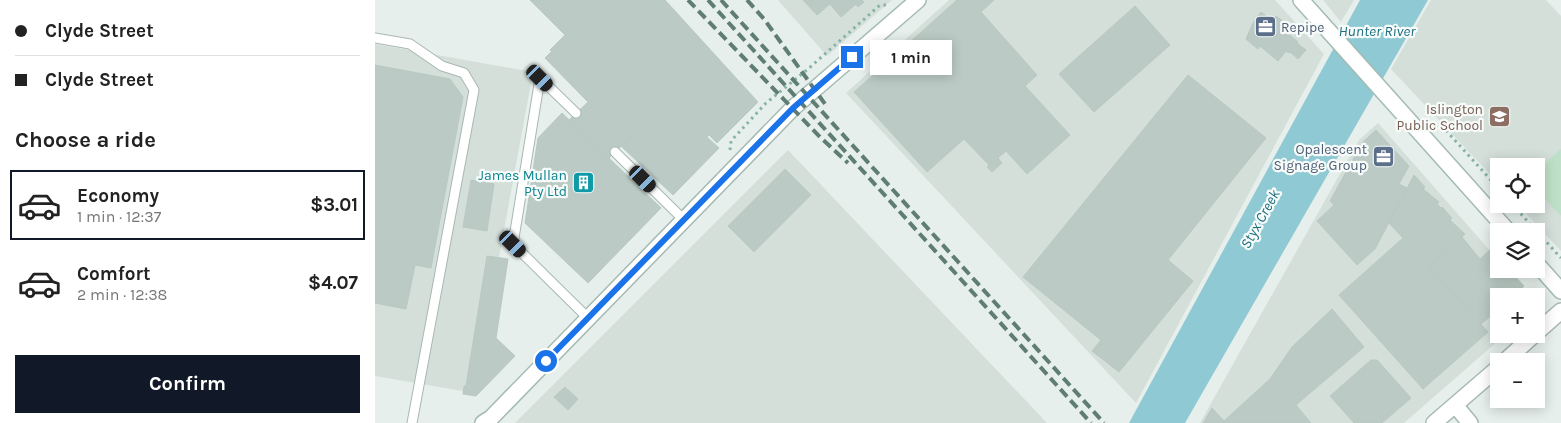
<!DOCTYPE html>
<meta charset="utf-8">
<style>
:root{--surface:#fff;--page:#f6f6f6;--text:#222;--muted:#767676;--line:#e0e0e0;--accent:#111827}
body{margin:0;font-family:Karla,sans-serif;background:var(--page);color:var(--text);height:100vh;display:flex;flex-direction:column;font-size:19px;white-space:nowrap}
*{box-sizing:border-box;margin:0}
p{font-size:16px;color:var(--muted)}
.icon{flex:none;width:28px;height:28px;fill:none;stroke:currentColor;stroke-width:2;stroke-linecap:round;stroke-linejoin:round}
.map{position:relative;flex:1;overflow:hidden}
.drawer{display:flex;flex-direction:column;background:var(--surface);width:375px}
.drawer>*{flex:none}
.hud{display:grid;align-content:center;height:110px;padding:0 15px;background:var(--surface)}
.fabs{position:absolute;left:1115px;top:158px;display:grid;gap:10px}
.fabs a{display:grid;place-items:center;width:55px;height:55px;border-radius:0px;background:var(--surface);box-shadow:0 2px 12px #0003;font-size:25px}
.end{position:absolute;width:22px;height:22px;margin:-11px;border:6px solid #1a73e8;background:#fff;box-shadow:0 0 0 2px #fff}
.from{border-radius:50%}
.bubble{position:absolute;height:35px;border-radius:0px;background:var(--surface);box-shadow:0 2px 12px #0003;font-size:16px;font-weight:700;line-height:35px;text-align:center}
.car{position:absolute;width:15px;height:30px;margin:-15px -8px;border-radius:6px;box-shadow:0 0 4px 1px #0007;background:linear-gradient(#222 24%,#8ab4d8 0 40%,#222 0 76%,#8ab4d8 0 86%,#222 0)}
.hud b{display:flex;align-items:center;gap:18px;height:48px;font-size:19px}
.hud b+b{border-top:1px solid var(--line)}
.hud i{width:12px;height:12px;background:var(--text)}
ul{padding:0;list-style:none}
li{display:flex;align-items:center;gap:15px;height:70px;margin:0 10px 8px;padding:0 5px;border:2px solid transparent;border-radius:0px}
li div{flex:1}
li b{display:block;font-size:19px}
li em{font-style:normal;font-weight:700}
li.selected{border-color:var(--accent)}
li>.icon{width:45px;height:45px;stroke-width:1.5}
h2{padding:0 15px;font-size:22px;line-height:60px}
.action{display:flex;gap:10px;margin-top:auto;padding:10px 15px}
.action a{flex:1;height:58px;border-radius:0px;background:var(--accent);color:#fff;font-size:20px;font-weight:700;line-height:58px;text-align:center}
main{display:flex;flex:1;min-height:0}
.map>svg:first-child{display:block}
</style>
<main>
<section class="drawer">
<div class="hud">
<b><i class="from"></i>Clyde Street</b>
<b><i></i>Clyde Street</b>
</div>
<h2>Choose a ride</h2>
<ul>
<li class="selected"><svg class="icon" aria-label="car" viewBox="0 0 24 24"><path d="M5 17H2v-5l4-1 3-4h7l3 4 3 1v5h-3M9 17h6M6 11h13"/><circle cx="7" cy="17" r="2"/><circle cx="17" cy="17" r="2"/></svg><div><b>Economy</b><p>1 min · 12:37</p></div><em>$3.01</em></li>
<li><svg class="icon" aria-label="car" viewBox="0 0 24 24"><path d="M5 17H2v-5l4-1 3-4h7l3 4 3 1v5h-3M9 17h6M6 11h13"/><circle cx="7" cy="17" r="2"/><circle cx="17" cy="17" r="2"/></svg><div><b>Comfort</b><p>2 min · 12:38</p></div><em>$4.07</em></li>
</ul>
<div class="action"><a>Confirm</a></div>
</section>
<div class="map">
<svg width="1186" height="423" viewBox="0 0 1186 423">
<rect width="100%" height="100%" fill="#e6efeb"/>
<path fill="#d4dfda" d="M 403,0 L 517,0 L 452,56 Z
M 574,0 L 900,0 L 949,54 L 761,403 L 471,93 Z
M 948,0 L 979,0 L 966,22 Z
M 1056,0 L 1171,0 L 1186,16 L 1186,251 L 1142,204 L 1161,204 L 1161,166 L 1124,166 L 1124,184 L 1016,69 Z
M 0,44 L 158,72 L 99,393 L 0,376 Z
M 1003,123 L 1124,261 L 1124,269 L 1131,269 L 1155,296 L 1124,296 L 1124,334 L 1131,334 L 1029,423 L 825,423 L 984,140 Z
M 413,150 L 672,423 L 140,423 Z"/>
<path fill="#bfe0c8" d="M 1186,149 L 1186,216 L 1161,189 L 1161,170 Z"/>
<path fill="#8ec9d4" d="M 985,0 L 1053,0 L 810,423 L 754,423 Z"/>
<path fill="#bbcac4" stroke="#b8c9c2" d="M 155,0 L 290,0 L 383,102 L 342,143 L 334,135 L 332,137 L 344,148 L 298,195 L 246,146 L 259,134 L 175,50 L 190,35 Z
M 428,0 L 487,0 L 489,2 L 483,7 L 481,4 L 466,17 L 455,4 L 442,15 Z
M 582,0 L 619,0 L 606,12 L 662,75 L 650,86 L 695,135 L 652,174 L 631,151 L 623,158 L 627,163 L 617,172 L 612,167 L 614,165 L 589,139 L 552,172 L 479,92 Z
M 760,6 L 795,45 L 719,112 L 684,74 Z
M 886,12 L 897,21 L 901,16 L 909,22 L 905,27 L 923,42 L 922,43 L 931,50 L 923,59 L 915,52 L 913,53 L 911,51 L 903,61 L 885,46 L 883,49 L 871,39 L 878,23 Z
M 177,51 L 259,134 L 234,158 L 194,120 L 213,102 L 170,58 Z
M 0,65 L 75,79 L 88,97 L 56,268 L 40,265 L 31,309 L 0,303 Z
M 813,75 L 891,138 L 793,260 L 818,281 L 744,372 L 717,351 L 726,340 L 648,277 Z
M 187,113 L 286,208 L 213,283 L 150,223 L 163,138 Z
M 1001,130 L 1034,166 L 1024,184 L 1032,188 L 1000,249 L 982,265 L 942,221 L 959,205 L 955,201 L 987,143 Z
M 410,169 L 436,195 L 379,252 L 353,226 Z
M 1039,175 L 1050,187 L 1048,189 L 1064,202 L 1062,204 L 1066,208 L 1067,207 L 1077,218 L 1075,220 L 1090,234 L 1054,266 L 1113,332 L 1048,389 L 964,295 L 1028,238 L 1014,223 Z
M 96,180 L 119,184 L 112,231 L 88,227 Z
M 1087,237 L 1105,259 L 1116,249 L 1124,258 L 1124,269 L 1133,269 L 1149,286 L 1137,296 L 1124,296 L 1124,309 L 1106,324 L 1054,266 Z
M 112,256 L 133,259 L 121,338 L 140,356 L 101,396 L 88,394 L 89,386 L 91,386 Z
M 957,309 L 989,347 L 921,405 L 936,423 L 828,423 L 837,408 L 849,421 L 895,379 L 917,347 Z
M 996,360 L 1002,360 L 1036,398 L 1007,423 L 979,423 L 955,396 Z
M 190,387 L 203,399 L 193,410 L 179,397 Z"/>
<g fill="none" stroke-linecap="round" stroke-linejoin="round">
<defs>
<path id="lane" d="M 0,38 L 35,44 L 67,66 L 89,73 L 99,90 L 37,423
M 201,113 L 165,78 L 138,244 L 213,318
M 240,152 L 309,220"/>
<path id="street" d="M 1161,333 L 1186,311
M 1130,361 L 1160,334
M 1080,405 L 1095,423
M 1059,423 L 1124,367"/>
<path id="secondary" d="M 926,0 L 1133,231
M 1161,263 L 1186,291
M 108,423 L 116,418 L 418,108 L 543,0"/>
</defs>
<use href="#lane" stroke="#a8b8b2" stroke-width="11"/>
<use href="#street" stroke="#a8b8b2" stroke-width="18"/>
<use href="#secondary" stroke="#a4bbb3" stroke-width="18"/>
<path stroke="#86b3a5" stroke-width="3" stroke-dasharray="2.5 4" stroke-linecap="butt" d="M 1060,126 L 1067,126 L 1124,189
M 355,150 L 356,141 L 391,103 L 433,69 L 505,5 L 513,5
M 1137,204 L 1186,258"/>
<use href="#lane" stroke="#fff" stroke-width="9"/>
<use href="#street" stroke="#fff" stroke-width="15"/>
<use href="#secondary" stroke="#fff" stroke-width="15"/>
<path stroke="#5f7d75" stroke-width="4" stroke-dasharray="10 5" stroke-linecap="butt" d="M 313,0 L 445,137 L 473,163
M 333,0 L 716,423
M 346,0 L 729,423
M 372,0 L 389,19 L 450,104"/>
</g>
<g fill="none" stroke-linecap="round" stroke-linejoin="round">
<path stroke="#1a73e8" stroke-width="6" d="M 171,361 L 418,108 L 477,57"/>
</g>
<defs>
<symbol id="office-square" viewBox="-11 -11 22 22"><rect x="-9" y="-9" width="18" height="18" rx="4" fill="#5c6f8a" stroke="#f7fbf9"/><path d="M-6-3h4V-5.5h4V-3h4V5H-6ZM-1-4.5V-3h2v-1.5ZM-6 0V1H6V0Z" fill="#fff"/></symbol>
<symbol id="school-square" viewBox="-11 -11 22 22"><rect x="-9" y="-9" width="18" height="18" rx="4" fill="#8d6e63" stroke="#f7fbf9"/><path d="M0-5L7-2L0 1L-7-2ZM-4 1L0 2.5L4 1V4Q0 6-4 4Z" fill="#fff"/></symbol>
<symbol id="building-square" viewBox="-11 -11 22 22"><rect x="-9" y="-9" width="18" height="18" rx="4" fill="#0f9aa8" stroke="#f7fbf9"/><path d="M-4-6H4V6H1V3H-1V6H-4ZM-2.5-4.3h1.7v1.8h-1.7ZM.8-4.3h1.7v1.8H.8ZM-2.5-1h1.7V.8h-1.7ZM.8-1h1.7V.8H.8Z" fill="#fff"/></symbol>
</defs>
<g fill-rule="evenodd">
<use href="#office-square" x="878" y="14" width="25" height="25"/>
<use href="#school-square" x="1112" y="104" width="25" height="25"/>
<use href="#office-square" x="996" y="144" width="25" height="25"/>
<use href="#building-square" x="196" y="170" width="25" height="25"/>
</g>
<g text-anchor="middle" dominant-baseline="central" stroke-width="4.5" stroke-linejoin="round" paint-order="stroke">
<g font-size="14" fill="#4e5e75" stroke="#f7fbf9" text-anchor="start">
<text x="906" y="27">Repipe</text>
<text x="992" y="149" text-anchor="end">Opalescent<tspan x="992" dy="16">Signage Group</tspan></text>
</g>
<g font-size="14" fill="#785e54" stroke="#f7fbf9" text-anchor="end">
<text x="1108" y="109">Islington<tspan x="1108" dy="16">Public School</tspan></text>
</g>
<g font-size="14" fill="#0d838f" stroke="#f7fbf9" text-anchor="end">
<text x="192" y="175">James Mullan<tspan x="192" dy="16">Pty Ltd</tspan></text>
</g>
<g font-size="15" font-style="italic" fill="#1c6f80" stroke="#f7fbf9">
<text x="1002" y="31">Hunter River</text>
<text transform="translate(885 219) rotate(-61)">Styx Creek</text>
</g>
</g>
</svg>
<div class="fabs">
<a><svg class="icon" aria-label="locate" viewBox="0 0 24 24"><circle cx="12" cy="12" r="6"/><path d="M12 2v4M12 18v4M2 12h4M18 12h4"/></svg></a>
<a><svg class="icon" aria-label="layers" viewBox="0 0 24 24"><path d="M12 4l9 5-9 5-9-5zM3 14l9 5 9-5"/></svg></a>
<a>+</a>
<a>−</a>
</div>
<i class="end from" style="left:171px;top:361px"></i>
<i class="end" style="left:477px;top:57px"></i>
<div class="bubble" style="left:495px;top:40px;width:82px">1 min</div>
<i class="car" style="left:165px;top:78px;rotate:135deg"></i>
<i class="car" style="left:268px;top:179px;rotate:135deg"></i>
<i class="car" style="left:138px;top:244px;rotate:135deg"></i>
</div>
</main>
